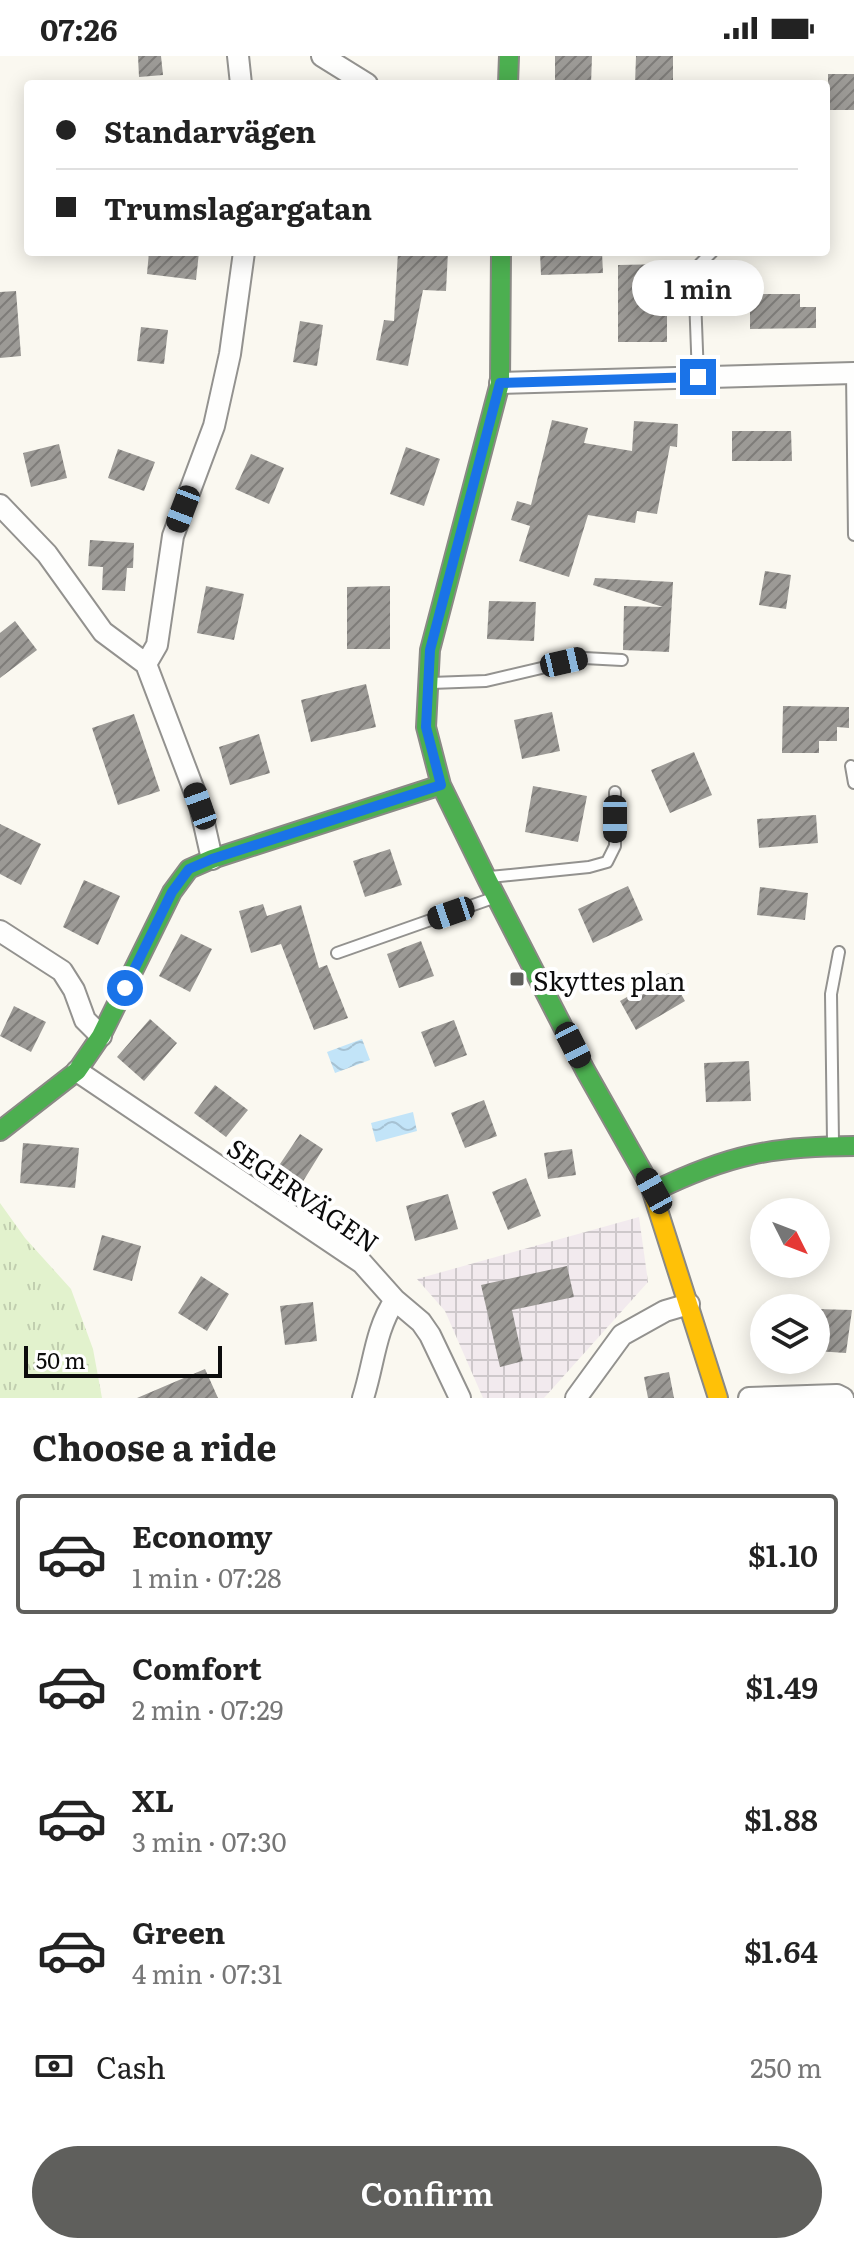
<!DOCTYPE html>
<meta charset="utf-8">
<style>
:root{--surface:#fff;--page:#f2f2f2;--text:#222;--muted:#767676;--line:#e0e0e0;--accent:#5f5f5c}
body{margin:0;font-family:Literata,serif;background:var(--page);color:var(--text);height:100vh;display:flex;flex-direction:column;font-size:30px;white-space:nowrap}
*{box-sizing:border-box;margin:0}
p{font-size:26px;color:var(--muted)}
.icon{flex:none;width:44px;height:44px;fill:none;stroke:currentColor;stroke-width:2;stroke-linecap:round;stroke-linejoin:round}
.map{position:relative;height:1342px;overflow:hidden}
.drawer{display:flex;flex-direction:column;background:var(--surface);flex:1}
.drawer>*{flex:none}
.guide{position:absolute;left:24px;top:24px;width:806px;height:176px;border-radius:8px;box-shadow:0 4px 20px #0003;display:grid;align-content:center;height:176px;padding:0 32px;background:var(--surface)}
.needle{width:52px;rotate:132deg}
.tools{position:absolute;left:750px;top:1142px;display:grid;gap:16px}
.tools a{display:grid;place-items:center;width:80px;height:80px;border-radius:50%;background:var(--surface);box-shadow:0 4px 20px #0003;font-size:40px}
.scale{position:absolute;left:24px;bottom:20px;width:198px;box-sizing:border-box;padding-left:8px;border:4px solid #0c0c0c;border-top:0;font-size:22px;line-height:28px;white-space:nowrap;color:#0c0c0c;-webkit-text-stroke:6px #fff;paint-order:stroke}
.end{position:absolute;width:36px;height:36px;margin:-18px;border:10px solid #1a73e8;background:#fff;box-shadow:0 0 0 4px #fff}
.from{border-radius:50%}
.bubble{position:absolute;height:56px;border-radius:28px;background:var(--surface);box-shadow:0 4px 20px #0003;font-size:26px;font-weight:600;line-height:56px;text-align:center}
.car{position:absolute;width:24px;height:48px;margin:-24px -12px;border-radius:10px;box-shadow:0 0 6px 2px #0007;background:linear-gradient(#222 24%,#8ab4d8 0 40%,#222 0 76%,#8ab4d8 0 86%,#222 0)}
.guide b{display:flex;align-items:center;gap:28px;height:76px;font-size:30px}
.guide b+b{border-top:2px solid var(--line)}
.guide i{width:20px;height:20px;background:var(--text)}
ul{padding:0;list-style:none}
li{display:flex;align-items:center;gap:24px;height:120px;margin:0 16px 12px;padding:0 16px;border:4px solid transparent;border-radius:8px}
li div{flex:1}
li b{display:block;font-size:30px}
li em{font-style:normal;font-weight:600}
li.current{border-color:var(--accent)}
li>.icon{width:72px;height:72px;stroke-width:1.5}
h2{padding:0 32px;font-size:36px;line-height:96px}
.pay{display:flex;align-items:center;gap:20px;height:88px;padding:0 32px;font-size:30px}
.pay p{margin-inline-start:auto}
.button{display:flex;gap:16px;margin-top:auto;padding:16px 32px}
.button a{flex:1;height:92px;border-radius:48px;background:var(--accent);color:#fff;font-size:32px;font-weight:600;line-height:92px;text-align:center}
.status{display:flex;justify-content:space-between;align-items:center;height:56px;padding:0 40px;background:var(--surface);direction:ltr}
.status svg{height:22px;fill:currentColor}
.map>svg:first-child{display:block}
</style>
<div class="status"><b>07:26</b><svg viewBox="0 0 49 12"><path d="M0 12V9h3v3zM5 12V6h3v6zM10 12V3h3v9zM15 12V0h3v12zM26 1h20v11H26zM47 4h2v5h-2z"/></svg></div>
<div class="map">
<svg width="854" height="1342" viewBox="0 0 854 1342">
<defs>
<pattern id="industrial-grid" width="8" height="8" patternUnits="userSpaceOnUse" patternTransform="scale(2)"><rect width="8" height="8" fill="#f2eaee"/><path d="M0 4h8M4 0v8" fill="none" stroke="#cec8cb"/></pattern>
<pattern id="park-tufts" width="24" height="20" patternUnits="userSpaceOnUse" patternTransform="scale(2)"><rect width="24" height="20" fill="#e2f2cd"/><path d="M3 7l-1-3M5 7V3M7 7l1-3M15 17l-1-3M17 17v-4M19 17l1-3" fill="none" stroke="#c1ceaf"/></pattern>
<pattern id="water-waves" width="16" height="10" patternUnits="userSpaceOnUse" patternTransform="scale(2)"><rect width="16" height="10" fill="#c2e4f8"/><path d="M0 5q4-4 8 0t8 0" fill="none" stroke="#a6c2d3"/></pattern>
<pattern id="building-hatch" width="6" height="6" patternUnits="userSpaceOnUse" patternTransform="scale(2)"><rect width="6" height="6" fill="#9c9a96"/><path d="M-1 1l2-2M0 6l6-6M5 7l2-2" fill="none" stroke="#7e7c79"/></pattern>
</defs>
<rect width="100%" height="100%" fill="#faf8f0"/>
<path fill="url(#industrial-grid)" d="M 639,1161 L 648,1226 L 544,1342 L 483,1342 L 445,1255 L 417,1223 Z"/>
<path fill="url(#park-tufts)" d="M 0,1147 L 25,1182 L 71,1233 L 93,1293 L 102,1342 L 0,1342 Z"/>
<path fill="url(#water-waves)" d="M 362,983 L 370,1004 L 335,1017 L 327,996 Z
M 413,1056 L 417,1075 L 376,1086 L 371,1067 Z"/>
<path fill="url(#building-hatch)" d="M 138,0 L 161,0 L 163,19 L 139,21 Z
M 555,0 L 592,0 L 591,28 L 555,28 Z
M 636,0 L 673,0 L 673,28 L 635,28 Z
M 828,18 L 854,18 L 854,54 L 828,54 Z
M 149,196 L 199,196 L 196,224 L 147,218 Z
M 398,196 L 448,196 L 446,235 L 423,234 L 408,310 L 376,304 L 384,264 L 394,265 Z
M 540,196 L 602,196 L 603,217 L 541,219 Z
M 667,208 L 667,286 L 618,286 L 618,209 Z
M 16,235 L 21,300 L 0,302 L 0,236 Z
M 750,238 L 800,238 L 800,251 L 816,251 L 816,272 L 750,273 Z
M 300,265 L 323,269 L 317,310 L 293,306 Z
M 141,271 L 168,274 L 164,308 L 137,305 Z
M 552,364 L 588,372 L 584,387 L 632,395 L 634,365 L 678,368 L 677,391 L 670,390 L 657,458 L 637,455 L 635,467 L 588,459 L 569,521 L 519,505 L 530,470 L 511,464 L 517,445 L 531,449 Z
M 732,375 L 791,375 L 792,405 L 732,405 Z
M 59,388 L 67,422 L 31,431 L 23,397 Z
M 406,391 L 440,403 L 424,450 L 390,438 Z
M 118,393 L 155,406 L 144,435 L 108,422 Z
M 251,398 L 284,412 L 269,448 L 235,433 Z
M 90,484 L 134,487 L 133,512 L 127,512 L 125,535 L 102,534 L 103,511 L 88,510 Z
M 765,515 L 791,519 L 786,553 L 759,549 Z
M 595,522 L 673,526 L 669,596 L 623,594 L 624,550 L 663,551 L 593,529 Z
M 206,530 L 244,538 L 234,584 L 197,577 Z
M 390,530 L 390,593 L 347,593 L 347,531 Z
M 489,545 L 536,546 L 534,585 L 487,583 Z
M 15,565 L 37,594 L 0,622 L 0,577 Z
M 366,628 L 376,671 L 311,686 L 301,644 Z
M 783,650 L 849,651 L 849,672 L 837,671 L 837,685 L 819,685 L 819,697 L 782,697 Z
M 552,656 L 560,695 L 522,703 L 514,664 Z
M 134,658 L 160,735 L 118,749 L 92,672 Z
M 259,678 L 270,717 L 230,729 L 219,691 Z
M 694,696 L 712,739 L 670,757 L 651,714 Z
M 533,730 L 587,740 L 578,786 L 525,776 Z
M 816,759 L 818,787 L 759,792 L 757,763 Z
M 0,768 L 41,788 L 21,829 L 0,818 Z
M 390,793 L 402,829 L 365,841 L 353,805 Z
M 84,824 L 120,840 L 98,889 L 63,871 Z
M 628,830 L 643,864 L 593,887 L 578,853 Z
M 760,831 L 808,837 L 805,864 L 757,859 Z
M 263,848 L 267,860 L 301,849 L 319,912 L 327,909 L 348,962 L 314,974 L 281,888 L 251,897 L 239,855 Z
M 181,878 L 212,893 L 190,936 L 159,920 Z
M 421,885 L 434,920 L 399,932 L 387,898 Z
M 669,917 L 685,945 L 636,974 L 620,945 Z
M 14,950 L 46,966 L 31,996 L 0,980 Z
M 150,963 L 177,987 L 144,1025 L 117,1001 Z
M 454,964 L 467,999 L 435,1011 L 421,976 Z
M 749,1005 L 751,1045 L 706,1046 L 704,1007 Z
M 215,1029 L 248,1054 L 226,1081 L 194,1057 Z
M 484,1044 L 497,1080 L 465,1092 L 451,1057 Z
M 300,1078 L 323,1093 L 302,1127 L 278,1111 Z
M 23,1087 L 79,1092 L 75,1132 L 20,1127 Z
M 572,1093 L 576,1119 L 548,1123 L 544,1097 Z
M 526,1122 L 541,1160 L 508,1174 L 492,1136 Z
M 448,1138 L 458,1173 L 415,1185 L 406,1150 Z
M 102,1179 L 141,1190 L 132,1225 L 93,1214 Z
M 567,1210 L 574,1241 L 512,1254 L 523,1305 L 500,1311 L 481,1229 Z
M 201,1220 L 229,1238 L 207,1275 L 178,1257 Z
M 313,1246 L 317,1285 L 285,1289 L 280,1250 Z
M 816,1253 L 852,1254 L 846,1297 L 816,1295 Z
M 205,1313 L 218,1342 L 137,1342 Z
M 669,1316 L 674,1342 L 648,1342 L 644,1321 Z"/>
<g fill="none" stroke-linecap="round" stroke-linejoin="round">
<defs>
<path id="lane" d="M 852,317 L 854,479
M 698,321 L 695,241 L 700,208 L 712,196
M 431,627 L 486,625 L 584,602 L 622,604
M 851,710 L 854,727
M 490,821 L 589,811 L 607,806 L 615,790 L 615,736
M 337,897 L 493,842
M 833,1085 L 831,938 L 839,896"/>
<path id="street" d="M 238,0 L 241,28
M 322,0 L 367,28
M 500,327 L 854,317
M 0,449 L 47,498 L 103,576 L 146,608 L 200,750 L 212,803
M 146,608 L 157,589 L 173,480 L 214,370 L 230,298 L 244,196
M 0,875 L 62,915 L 74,934 L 85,964 L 101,980
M 77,1015 L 362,1207 L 395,1244 L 421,1266 L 430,1279 L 460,1342
M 363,1342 C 374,1308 375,1274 395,1244
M 576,1342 L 622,1279 L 665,1255 L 689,1248
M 749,1342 L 837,1339 L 843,1342"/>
<path id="fast" d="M 508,28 L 509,0
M 501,196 L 500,327 L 430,594 L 426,671 L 441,729 L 488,825 L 585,1014 L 650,1129
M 0,1075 L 77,1015 L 101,980 L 172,836 L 189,813 L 212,803 L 441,729
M 654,1135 C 728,1099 772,1090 854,1090"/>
<path id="slow" d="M 650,1129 L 718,1342"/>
</defs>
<use href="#lane" stroke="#93928f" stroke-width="14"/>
<use href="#street" stroke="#93928f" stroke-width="24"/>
<use href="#fast" stroke="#8a8985" stroke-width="22"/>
<use href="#slow" stroke="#8a8985" stroke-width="22"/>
<use href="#lane" stroke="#fefefd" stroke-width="10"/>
<use href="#street" stroke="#fefefd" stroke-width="20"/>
<use href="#fast" stroke="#4caf50" stroke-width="18"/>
<use href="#slow" stroke="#ffc107" stroke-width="18"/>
</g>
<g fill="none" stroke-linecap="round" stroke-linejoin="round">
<path stroke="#1a73e8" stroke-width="10" d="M 125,932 L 172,836 L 189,813 L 212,803 L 441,729 L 426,671 L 430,594 L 500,327 L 698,321"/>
</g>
<rect fill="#5f5f5c" stroke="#fff" stroke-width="3" x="509" y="915" width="16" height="16" rx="4"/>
<g text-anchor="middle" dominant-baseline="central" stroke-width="8" stroke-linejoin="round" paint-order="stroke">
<g font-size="26" fill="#0c0c0c" stroke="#fff" text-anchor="start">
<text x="533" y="923">Skyttes plan</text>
</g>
<g font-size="26" fill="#0c0c0c" stroke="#fff">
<text transform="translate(304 1138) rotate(35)">SEGERVÄGEN</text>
</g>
</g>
</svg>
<div class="tools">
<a><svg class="needle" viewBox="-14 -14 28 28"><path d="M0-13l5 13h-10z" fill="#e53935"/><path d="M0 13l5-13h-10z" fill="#767676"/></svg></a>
<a><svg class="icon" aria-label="layers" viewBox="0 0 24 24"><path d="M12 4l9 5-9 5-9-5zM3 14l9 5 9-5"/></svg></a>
</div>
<div class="scale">50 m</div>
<i class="end from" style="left:125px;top:932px"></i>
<i class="end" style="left:698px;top:321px"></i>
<div class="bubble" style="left:632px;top:204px;width:132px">1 min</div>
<i class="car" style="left:183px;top:453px;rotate:201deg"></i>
<i class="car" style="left:564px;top:606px;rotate:77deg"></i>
<i class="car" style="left:200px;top:750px;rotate:340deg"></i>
<i class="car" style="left:615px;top:763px;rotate:180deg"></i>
<i class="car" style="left:451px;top:857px;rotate:251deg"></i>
<i class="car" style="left:573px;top:989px;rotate:153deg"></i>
<i class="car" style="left:654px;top:1135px;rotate:331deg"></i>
<div class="guide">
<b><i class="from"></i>Standarvägen</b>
<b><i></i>Trumslagargatan</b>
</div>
</div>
<section class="drawer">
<h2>Choose a ride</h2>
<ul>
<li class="current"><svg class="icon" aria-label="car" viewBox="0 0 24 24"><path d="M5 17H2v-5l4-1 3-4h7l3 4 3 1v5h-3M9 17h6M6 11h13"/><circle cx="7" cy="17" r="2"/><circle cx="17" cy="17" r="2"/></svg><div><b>Economy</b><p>1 min · 07:28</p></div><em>$1.10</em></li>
<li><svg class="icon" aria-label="car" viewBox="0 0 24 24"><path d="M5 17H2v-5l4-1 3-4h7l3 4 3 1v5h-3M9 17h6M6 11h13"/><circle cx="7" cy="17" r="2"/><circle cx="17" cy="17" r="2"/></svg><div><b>Comfort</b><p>2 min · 07:29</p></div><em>$1.49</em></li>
<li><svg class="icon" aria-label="car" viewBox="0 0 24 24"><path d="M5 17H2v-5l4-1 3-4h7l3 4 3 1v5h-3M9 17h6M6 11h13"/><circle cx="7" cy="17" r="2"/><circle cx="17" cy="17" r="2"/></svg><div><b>XL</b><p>3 min · 07:30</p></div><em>$1.88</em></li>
<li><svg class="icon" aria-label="car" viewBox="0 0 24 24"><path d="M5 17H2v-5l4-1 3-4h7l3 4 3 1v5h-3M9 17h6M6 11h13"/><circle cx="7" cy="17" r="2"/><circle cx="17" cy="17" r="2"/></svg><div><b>Green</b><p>4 min · 07:31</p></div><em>$1.64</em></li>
</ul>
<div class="pay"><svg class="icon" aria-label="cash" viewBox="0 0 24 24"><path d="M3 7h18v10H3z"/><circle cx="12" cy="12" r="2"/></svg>Cash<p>250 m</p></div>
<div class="button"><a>Confirm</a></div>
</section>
